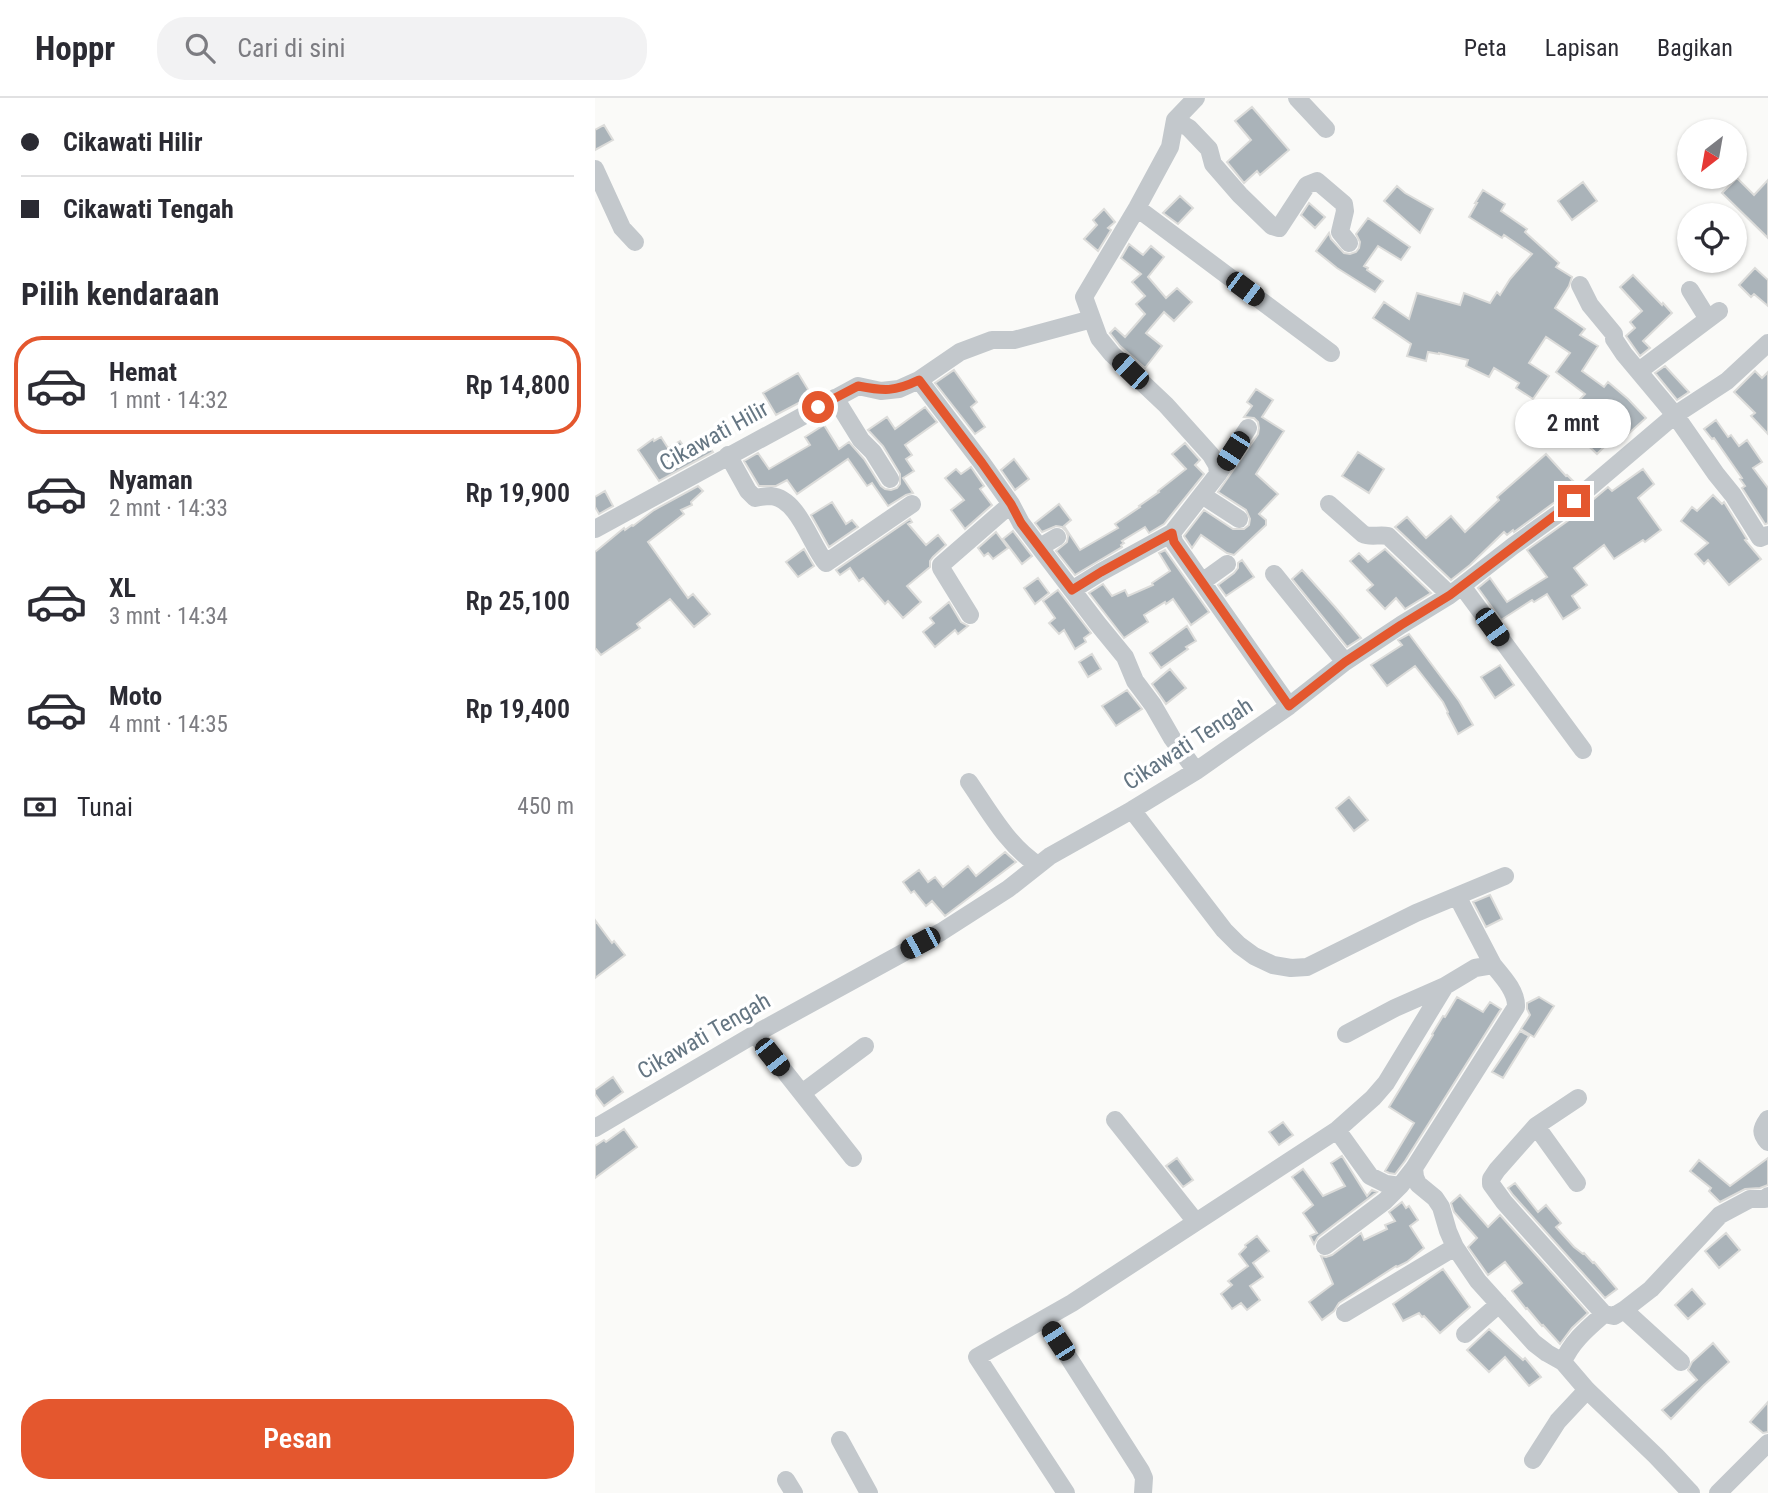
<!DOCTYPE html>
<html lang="id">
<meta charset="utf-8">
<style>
:root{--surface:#fff;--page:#f2f2f3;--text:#2b2b33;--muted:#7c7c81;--line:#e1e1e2;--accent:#e4572e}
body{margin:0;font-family:"Roboto Condensed",sans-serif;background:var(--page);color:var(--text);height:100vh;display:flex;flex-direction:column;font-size:26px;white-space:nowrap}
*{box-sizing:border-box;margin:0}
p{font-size:23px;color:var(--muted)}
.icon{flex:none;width:38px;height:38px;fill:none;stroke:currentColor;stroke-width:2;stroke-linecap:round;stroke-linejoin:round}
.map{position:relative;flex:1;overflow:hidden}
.side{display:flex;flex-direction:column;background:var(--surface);width:595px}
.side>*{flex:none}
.hud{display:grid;align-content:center;height:154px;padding:0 21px;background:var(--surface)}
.needle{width:46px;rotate:211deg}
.controls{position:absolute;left:1082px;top:21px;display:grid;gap:14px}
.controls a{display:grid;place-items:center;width:70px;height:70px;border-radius:50%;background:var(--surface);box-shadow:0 2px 5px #0004;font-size:35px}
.end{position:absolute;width:32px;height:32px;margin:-16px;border:9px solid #e4572e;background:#fff;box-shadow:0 0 0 4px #fff}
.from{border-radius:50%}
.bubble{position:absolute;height:49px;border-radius:24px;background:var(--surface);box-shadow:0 2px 5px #0004;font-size:23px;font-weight:600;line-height:49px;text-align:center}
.car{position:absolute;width:21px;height:42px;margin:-21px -10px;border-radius:9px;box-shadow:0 0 5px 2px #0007;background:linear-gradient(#222 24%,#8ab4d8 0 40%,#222 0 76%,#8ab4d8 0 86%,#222 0)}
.hud b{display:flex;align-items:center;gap:24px;height:66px;font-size:26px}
.hud b+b{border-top:2px solid var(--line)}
.hud i{width:18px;height:18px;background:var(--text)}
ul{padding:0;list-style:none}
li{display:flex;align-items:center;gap:21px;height:98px;margin:0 14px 10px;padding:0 7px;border:4px solid transparent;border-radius:28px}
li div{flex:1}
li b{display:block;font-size:26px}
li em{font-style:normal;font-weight:600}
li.selected{border-color:var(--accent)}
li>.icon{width:63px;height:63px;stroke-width:1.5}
h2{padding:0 21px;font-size:32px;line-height:84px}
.pay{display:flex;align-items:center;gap:18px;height:77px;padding:0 21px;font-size:26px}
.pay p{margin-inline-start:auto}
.button{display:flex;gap:14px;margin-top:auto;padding:14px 21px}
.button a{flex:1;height:80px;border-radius:28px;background:var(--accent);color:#fff;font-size:28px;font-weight:600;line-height:80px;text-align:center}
header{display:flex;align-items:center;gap:42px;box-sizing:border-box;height:98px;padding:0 35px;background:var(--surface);border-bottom:2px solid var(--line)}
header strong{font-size:33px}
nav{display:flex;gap:38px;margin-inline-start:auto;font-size:24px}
.search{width:490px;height:63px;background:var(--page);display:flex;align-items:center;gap:18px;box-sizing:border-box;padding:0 24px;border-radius:28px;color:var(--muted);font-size:26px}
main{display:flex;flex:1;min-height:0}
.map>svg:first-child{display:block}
</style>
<header>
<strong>Hoppr</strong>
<div class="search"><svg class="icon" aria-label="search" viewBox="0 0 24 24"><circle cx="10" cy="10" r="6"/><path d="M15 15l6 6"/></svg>Cari di sini</div>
<nav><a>Peta</a><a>Lapisan</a><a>Bagikan</a></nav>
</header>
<main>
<section class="side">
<div class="hud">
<b><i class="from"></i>Cikawati Hilir</b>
<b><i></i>Cikawati Tengah</b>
</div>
<h2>Pilih kendaraan</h2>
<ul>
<li class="selected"><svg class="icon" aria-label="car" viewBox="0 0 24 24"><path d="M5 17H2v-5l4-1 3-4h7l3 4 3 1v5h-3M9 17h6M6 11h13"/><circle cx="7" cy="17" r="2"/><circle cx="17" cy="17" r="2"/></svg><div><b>Hemat</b><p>1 mnt · 14:32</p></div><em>Rp 14,800</em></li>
<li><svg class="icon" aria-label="car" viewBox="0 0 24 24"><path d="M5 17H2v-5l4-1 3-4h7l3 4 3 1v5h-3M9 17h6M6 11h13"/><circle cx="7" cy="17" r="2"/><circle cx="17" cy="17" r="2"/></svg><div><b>Nyaman</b><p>2 mnt · 14:33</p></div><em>Rp 19,900</em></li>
<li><svg class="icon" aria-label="car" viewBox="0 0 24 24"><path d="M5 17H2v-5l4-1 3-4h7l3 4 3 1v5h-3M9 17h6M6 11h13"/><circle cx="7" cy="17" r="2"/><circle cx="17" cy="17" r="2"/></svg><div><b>XL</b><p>3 mnt · 14:34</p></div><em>Rp 25,100</em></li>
<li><svg class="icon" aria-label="car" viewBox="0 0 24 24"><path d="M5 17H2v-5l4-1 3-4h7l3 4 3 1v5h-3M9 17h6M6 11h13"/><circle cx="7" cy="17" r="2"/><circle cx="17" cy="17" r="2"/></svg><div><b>Moto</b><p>4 mnt · 14:35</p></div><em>Rp 19,400</em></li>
</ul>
<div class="pay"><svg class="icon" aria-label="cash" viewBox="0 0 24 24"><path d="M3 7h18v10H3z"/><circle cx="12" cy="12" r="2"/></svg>Tunai<p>450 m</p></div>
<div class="button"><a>Pesan</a></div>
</section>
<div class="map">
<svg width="1173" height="1395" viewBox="0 0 1173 1395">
<rect width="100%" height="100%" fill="#fafaf8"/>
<path fill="#aab3b9" stroke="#dcdcda" stroke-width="2" d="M 657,9 L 694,52 L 665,77 L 662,73 L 649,85 L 632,64 L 656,42 L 640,23 Z
M 9,27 L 18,42 L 0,52 L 0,32 Z
M 1142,80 L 1159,97 L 1173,82 L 1173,140 L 1127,95 Z
M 988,84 L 1002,103 L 977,122 L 963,103 Z
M 802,88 L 810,95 L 838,111 L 825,135 L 789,103 Z
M 888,92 L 910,106 L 906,113 L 932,131 L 930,134 L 964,165 L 961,169 L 977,179 L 974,188 L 960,210 L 990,231 L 985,237 L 1003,248 L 987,273 L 1009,289 L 1013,284 L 1033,301 L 1051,320 L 1022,346 L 1017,341 L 1002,356 L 983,338 L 981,339 L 965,322 L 990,296 L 961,274 L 975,255 L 951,239 L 934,265 L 954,278 L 938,301 L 921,290 L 924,285 L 899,270 L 894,279 L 871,268 L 873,262 L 844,255 L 844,256 L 833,254 L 831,263 L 812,258 L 816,246 L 778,220 L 789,204 L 814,221 L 822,195 L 865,207 L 869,195 L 895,205 L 902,194 L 905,197 L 915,181 L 937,156 L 909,137 L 907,140 L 874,119 L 882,105 L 880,105 Z
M 585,98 L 598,110 L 583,126 L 568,115 Z
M 714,105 L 730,119 L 720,130 L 706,117 Z
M 509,111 L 520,124 L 513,130 L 516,132 L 503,153 L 489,141 L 502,127 L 498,122 Z
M 773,120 L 815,149 L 806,162 L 783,148 L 769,168 L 773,170 L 772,172 L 788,183 L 780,194 L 742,170 L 721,153 L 734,135 L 736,141 L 749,155 L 755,156 L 761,154 L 764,150 L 765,144 L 761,136 Z
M 534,146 L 548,157 L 556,148 L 569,159 L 553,179 L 571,200 L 582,190 L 597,204 L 579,223 L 569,214 L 551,235 L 567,248 L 550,270 L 525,248 L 515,235 L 520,230 L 530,239 L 550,216 L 541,206 L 550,198 L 537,184 L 546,176 L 526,160 Z
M 1160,170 L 1173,182 L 1173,208 L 1159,196 L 1156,199 L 1144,187 Z
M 1038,177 L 1067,207 L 1068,205 L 1077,215 L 1048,243 L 1055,250 L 1045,258 L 1031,238 L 1040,230 L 1035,224 L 1047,213 L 1025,189 Z
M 1070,268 L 1094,294 L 1082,302 L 1060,275 Z
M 359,272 L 382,304 L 376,309 L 390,329 L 380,336 L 340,285 Z
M 1160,273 L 1167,280 L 1173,274 L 1173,336 L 1156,318 L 1160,315 L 1139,294 Z
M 203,275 L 217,298 L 181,317 L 168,295 Z
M 661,291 L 678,302 L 667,319 L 689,333 L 661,376 L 683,396 L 664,416 L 671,422 L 671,427 L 639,457 L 632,455 L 606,437 L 597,450 L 589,438 L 609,412 L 638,431 L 649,431 L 654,427 L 655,421 L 651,412 L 623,394 L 663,336 L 664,330 L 663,324 L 659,320 L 649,319 L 657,308 L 652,304 Z
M 944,304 L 966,330 L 949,346 L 939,336 L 946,330 L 932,314 Z
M 330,309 L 342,324 L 310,347 L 317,357 L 311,361 L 319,373 L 308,380 L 318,395 L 311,397 L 293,408 L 277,385 L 272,388 L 253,361 L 202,396 L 192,382 L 181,388 L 164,388 L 149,363 L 163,355 L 174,371 L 215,347 L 210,339 L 229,327 L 244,351 L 254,344 L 269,361 L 286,388 L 290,391 L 296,392 L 302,390 L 305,386 L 305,376 L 288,348 L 273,332 L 292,319 L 300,331 Z
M 1121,322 L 1133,339 L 1136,337 L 1144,348 L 1152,342 L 1167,364 L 1158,370 L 1173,390 L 1173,425 L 1171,426 L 1170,426 L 1147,390 L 1150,388 L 1145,381 L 1147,380 L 1119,340 L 1117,341 L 1109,331 Z
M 66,339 L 73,350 L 85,343 L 91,352 L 110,341 L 118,354 L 64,383 L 43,352 L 58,341 L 59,343 Z
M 590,345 L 605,362 L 600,367 L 609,376 L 569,426 L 554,435 L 550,429 L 527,443 L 529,445 L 526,447 L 527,449 L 480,477 L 461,453 L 472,444 L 473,438 L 471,433 L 467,429 L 461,428 L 447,434 L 440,425 L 464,406 L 476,422 L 469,428 L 485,452 L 523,430 L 520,426 L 545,409 L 544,408 L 564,394 L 563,393 L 591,371 L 577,356 Z
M 763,354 L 789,371 L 774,395 L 747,378 Z
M 951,356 L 971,378 L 972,377 L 981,386 L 960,404 L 919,434 L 918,432 L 912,437 L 909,434 L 875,467 L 856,482 L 800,429 L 812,419 L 831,440 L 856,418 L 870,434 L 904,402 L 902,399 Z
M 419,361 L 434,381 L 420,392 L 406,372 Z
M 376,369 L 389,388 L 385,391 L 397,407 L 370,431 L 356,412 L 369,402 L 350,380 L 361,371 L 366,376 Z
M 1048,371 L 1059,386 L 1043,400 L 1066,432 L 1050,444 L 1048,442 L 1019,461 L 1009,447 L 979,470 L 992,487 L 977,498 L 985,510 L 968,521 L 952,496 L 939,504 L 937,502 L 906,522 L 883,490 L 895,480 L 912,504 L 952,479 L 932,452 L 974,422 L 1013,389 L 1017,393 Z
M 103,388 L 108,393 L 96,404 L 97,407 L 86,412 L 89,416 L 53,444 L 93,500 L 98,496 L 115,516 L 99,529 L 75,501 L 42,526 L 45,530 L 6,557 L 0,550 L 0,454 L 29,430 L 30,432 L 37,427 L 38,428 L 59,412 Z
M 10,393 L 18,408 L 4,416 L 0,409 L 0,399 Z
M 1118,397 L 1127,406 L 1129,404 L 1152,441 L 1150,442 L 1166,461 L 1134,487 L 1113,462 L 1109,466 L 1100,456 L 1113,445 L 1086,423 L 1097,409 L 1102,413 Z
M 237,404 L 251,426 L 257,422 L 263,429 L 234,449 L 216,417 Z
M 315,421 L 317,424 L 313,426 L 331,447 L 343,437 L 351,447 L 338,459 L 335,463 L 335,469 L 312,488 L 326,504 L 308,520 L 293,503 L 290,506 L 268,480 L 264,483 L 255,470 L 245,477 L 241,472 Z
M 418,433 L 437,458 L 427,466 L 408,441 Z
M 401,434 L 413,450 L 398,461 L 393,455 L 389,458 L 383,450 Z
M 209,451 L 219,468 L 203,479 L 191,464 Z
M 790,451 L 836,495 L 810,511 L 801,500 L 790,511 L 772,492 L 778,487 L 755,463 L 764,455 L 773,464 Z
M 570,452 L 614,514 L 596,527 L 578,501 L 571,506 L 570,504 L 549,517 L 553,524 L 529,540 L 494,495 L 508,486 L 517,498 L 530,492 L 533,498 L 558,487 L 557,485 L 575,473 L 564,455 Z
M 647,462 L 659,479 L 631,498 L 623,487 L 639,475 L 643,470 L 643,465 Z
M 707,472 L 740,509 L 766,540 L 752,549 L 697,481 Z
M 443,480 L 454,495 L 440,506 L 429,490 Z
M 463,492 L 496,535 L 489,540 L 491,544 L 480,551 L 469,532 L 464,536 L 454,525 L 460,520 L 448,503 Z
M 354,504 L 366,524 L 373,528 L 363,536 L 360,532 L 340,549 L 328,534 L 339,525 L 335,520 Z
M 592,528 L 601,543 L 591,549 L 593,551 L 566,570 L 555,555 Z
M 814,536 L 864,603 L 878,627 L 863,636 L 852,615 L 853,614 L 848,604 L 820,568 L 792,588 L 776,567 L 807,547 L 803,542 Z
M 497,556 L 506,571 L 493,579 L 484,564 Z
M 905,567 L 919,587 L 900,600 L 886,579 Z
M 575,571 L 591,590 L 571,606 L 557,586 Z
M 532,592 L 547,611 L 521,628 L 507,608 Z
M 754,699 L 773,722 L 759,733 L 741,710 Z
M 410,754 L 421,764 L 350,818 L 337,803 L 331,808 L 319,793 L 316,795 L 308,784 L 324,772 L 333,784 L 340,779 L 348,789 L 373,768 L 381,778 Z
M 895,797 L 907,821 L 891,829 L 878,804 Z
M 0,822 L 17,845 L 19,843 L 30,857 L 0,880 Z
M 862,899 L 888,914 L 895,904 L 906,911 L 810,1063 L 800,1076 L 794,1075 L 790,1073 L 819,1025 L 794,1009 L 838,937 L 837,936 L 848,918 L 850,919 Z
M 944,899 L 959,908 L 939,939 L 926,931 L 935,917 L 932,911 L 932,905 Z
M 925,933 L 934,938 L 908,980 L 897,974 Z
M 18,979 L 28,994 L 9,1008 L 0,996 L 0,992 Z
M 688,1024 L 698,1037 L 684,1047 L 674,1034 Z
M 29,1031 L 42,1049 L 0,1080 L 0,1048 L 9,1042 L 11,1044 Z
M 747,1058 L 772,1098 L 777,1092 L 782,1094 L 723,1139 L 719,1146 L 715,1138 L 722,1135 L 708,1115 L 718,1107 L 697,1079 L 708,1071 L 728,1098 L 750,1088 L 736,1065 Z
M 582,1060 L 598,1082 L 588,1089 L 571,1068 Z
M 1173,1060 L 1173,1087 L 1165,1090 L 1150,1091 L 1125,1104 L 1114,1093 L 1116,1090 L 1095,1073 L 1104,1062 L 1135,1088 Z
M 920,1085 L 943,1114 L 951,1107 L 966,1125 L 961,1129 L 979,1149 L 988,1156 L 989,1155 L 998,1165 L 999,1164 L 1022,1191 L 1010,1200 L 918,1097 L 913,1090 Z
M 865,1097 L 893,1129 L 905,1117 L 993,1215 L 977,1230 L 965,1246 L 948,1227 L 947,1228 L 932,1210 L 931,1211 L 917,1193 L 927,1185 L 910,1164 L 893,1177 L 873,1149 L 882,1140 L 859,1114 L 856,1105 Z
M 807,1104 L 811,1110 L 814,1108 L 823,1122 L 815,1128 L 829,1150 L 812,1164 L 802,1169 L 801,1168 L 744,1205 L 739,1213 L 727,1222 L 714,1204 L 738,1186 L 726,1158 L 731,1159 L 737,1157 L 766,1135 L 769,1142 L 792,1131 L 790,1127 L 800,1123 L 794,1114 Z
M 1131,1135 L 1145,1152 L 1124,1170 L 1110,1153 Z
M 662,1138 L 674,1153 L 658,1165 L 668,1179 L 655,1188 L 665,1202 L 652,1212 L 646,1205 L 637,1211 L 626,1196 L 637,1187 L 633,1183 L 653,1168 L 644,1156 L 651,1149 L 650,1147 Z
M 848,1171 L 875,1209 L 845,1235 L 829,1218 L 827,1219 L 824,1215 L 808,1223 L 798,1206 Z
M 1097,1191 L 1110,1206 L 1093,1221 L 1080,1207 Z
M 894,1231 L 928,1262 L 930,1260 L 946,1279 L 934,1288 L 910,1259 L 894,1274 L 872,1252 Z
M 1118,1245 L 1134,1264 L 1108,1288 L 1076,1321 L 1067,1312 L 1102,1282 L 1093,1272 L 1097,1264 Z
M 1173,1304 L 1173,1334 L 1168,1335 L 1155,1324 Z"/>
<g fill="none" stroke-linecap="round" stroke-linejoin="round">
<path stroke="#c3c8cc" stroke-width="18" d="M 601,0 L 580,22 L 575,49 L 542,110 L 489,199 L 504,240 L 517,256 L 571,307 L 616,357 L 622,367 L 623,376
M 702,0 L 731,31
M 580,22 L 594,30 L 614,51 L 618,66 L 645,97 L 677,128 L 684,130 L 712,87 L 722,83 L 749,106 L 750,113 L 745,134 L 754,145
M 0,71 L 27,130 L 40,144
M 542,110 L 736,255
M 985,187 L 995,207 L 1019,236 L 1019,241 L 1029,256 L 1080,317 L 1121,376 L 1138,397 L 1165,440 L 1173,437
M 1095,192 L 1113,221
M 1044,273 L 1124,213
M 324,282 L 387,365 L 416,406 L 426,425 L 503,526 L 530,559 L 540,583 L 558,607 L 577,640 L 601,673
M 240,300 L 266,342 L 278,354 L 295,381
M 653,330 L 623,376 L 577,435 L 579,444 L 694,608
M 133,357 L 153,393 L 160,400 C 165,399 171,398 176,398 C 204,401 215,446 231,465 L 317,406
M 607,397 L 644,421
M 734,406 L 768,436 C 776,440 784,436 793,438 L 855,497
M 0,431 L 263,288 L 286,293 L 304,291 L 324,282 L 365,254 L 397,242 L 419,242 L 497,221
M 445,449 L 462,439
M 679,476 L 750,564
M 607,484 L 632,466
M 867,488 L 988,652
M 477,492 L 506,474 L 577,435
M 375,517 L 346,470 L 346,467 L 416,406
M 374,684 C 394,713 413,748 443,767
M 537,712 L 629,832 L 644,847 L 659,858 L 678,867 L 696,870 L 712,869 L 821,815 L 910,778
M 160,936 L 258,1060
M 751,936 L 800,910 L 850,888
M 207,995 L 270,948
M 983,1000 L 941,1028 L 902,1072 L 896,1081 L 896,1086 L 909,1104 L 1009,1216 L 1019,1218 L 1029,1212 L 1086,1264
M 1173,1021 C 1166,1031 1165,1035 1173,1044
M 520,1022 L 601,1124
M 941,1028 L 982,1085
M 0,1030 L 160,936 L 346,834 L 413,791 L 455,758 L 537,712 L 601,673 L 694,608 L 750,564 L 806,527 L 855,497 L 918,448 L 967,413 L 1080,317 L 1132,283 L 1173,245
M 742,1032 L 775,1078 L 791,1086 L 805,1088 L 819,1070 L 921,909 C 922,894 908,879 898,867 L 862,798
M 819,1070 L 820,1079 L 823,1086 L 840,1100 L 846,1109 L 853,1133 L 860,1149 L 883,1183 L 939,1245 L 952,1255 L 968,1264 L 992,1292 L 1061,1358 L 1096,1395
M 730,1148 L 790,1103 L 805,1088
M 1029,1212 L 1056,1191 L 1125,1117 L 1155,1101 L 1170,1101 L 1173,1098
M 750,1215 L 860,1149
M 449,1221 L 546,1373 L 549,1380 L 548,1395
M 870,1236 L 904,1206
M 968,1264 C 976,1244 993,1230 1009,1216
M 245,1342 L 274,1395
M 938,1362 L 963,1323 L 992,1292
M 191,1382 L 199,1395
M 471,1395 L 382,1259 L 477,1205 L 742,1032 L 778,1000 L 791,985 L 850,888 L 880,870 L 898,867
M 1123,1395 L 1173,1345"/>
</g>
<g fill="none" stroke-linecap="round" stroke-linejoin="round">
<path stroke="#e4572e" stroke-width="9" d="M 223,309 L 263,288 C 289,293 299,294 324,282 L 387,365 L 416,406 L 426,425 L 477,492 L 506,474 L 577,435 L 579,444 L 694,608 L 750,564 L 806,527 L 855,497 L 979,403"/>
</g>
<g text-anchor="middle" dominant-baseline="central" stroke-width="7" stroke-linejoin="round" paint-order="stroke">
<g font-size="23" fill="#657683" stroke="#fff">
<text transform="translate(119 338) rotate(-29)">Cikawati Hilir</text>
<text transform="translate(593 646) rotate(-33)">Cikawati Tengah</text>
<text transform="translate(109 938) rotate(-30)">Cikawati Tengah</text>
</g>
</g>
</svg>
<div class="controls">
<a><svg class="needle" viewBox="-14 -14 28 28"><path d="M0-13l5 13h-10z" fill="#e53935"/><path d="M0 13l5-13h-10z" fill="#7c7c81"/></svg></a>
<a><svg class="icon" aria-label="locate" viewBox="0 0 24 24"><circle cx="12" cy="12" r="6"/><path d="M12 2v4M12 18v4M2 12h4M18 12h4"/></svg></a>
</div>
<i class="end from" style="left:223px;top:309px"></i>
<i class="end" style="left:979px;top:403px"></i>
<div class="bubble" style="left:920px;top:301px;width:116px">2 mnt</div>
<i class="car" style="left:650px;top:191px;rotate:127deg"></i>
<i class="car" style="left:535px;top:273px;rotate:314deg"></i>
<i class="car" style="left:638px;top:353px;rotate:213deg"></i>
<i class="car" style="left:897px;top:529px;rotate:144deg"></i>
<i class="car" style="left:325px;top:845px;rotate:242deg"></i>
<i class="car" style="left:177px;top:959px;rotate:142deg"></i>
<i class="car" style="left:463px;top:1243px;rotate:327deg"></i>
</div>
</main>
